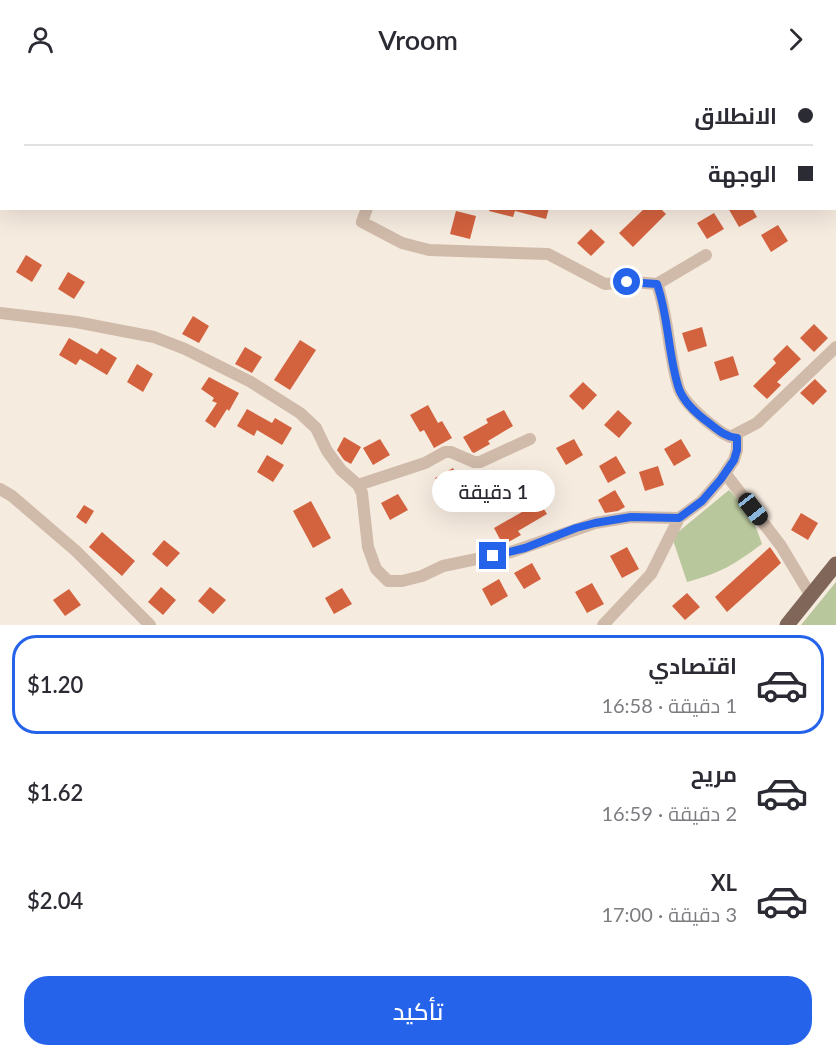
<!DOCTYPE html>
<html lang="ar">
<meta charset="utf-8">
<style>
:root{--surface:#fff;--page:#f2f2f3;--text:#2b2b33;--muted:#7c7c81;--line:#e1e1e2;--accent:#2563eb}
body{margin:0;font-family:Lato,Cairo,sans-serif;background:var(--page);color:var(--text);direction:rtl;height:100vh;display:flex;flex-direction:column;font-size:22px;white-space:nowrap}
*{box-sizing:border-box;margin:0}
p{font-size:20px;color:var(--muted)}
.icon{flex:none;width:33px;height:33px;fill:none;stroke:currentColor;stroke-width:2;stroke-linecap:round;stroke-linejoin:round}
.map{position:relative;height:547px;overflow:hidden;direction:ltr}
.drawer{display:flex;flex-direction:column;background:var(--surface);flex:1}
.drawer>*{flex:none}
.hud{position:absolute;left:0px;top:0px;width:837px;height:132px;box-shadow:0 6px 24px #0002;direction:rtl;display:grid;align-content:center;height:132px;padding:0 24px;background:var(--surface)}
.end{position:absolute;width:27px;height:27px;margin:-14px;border:8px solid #2563eb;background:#fff;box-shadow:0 0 0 3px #fff}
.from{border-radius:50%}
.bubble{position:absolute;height:42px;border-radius:21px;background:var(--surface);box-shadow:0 6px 24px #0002;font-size:20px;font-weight:600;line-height:42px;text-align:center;direction:rtl}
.car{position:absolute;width:18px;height:36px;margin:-18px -9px;border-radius:8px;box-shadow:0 0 4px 2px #0007;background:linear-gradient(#222 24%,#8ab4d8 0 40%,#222 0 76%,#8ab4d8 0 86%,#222 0)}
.hud b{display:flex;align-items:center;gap:21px;height:57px;font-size:22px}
.hud b+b{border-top:2px solid var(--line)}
.hud i{width:15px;height:15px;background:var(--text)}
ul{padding:10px 0 0;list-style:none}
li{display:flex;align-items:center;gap:18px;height:99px;margin:0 12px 9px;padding:0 12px;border:3px solid transparent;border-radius:24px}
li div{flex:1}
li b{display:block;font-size:22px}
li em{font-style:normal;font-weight:600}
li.on{border-color:var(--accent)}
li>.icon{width:54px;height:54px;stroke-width:1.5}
.button{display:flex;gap:12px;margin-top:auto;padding:12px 24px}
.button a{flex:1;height:69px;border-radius:24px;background:var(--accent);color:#fff;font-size:24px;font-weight:600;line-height:69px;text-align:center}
header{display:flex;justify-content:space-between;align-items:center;height:78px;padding:0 24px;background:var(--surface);font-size:27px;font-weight:600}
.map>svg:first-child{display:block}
</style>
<header><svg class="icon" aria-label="forward" viewBox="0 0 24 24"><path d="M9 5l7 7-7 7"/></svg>Vroom<svg class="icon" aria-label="person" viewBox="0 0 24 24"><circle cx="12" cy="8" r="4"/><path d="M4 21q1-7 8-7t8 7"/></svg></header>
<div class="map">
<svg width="836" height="547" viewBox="0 0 836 547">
<rect width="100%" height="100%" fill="#f6ebdf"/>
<path fill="#b9c79c" d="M 729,412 C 747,430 754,442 762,466 C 735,486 721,495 687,504 L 672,459 Z
M 836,504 L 836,547 L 801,547 Z"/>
<path fill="#d3623f" d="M 490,130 L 549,130 L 546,141 L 515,133 L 513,139 L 489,133 Z
M 645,130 L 660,130 L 666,136 L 633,169 L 619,155 Z
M 728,130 L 752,130 L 757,139 L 739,149 Z
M 456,133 L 476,138 L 470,161 L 450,156 Z
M 714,135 L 724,151 L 707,161 L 697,145 Z
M 778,147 L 788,163 L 771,174 L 761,157 Z
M 591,151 L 605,164 L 591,178 L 577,165 Z
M 26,177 L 42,187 L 32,204 L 16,194 Z
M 68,194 L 85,204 L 74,221 L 58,211 Z
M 193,238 L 209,248 L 199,265 L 182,256 Z
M 814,246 L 828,260 L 814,274 L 800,260 Z
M 702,249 L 707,268 L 688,274 L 682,255 Z
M 69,260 L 97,276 L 101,270 L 117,280 L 107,297 L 80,281 L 76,287 L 59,277 Z
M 300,262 L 316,272 L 290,312 L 274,302 Z
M 787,267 L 801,281 L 777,304 L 781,307 L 767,321 L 753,308 L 776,285 L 773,281 Z
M 245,269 L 262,279 L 252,295 L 235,286 Z
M 733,278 L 739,297 L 720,303 L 714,284 Z
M 137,286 L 153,296 L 143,314 L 127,304 Z
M 209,299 L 239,315 L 229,333 L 227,331 L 215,350 L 205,343 L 217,325 L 212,323 L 214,320 L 201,311 Z
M 815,301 L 827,313 L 813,327 L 800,315 Z
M 583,304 L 597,317 L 583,332 L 569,318 Z
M 428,327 L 438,345 L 442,343 L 452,360 L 434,370 L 424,352 L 420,354 L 410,337 Z
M 247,331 L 272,345 L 275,340 L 292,350 L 282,367 L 257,352 L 254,358 L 237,348 Z
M 504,332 L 513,348 L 488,363 L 490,366 L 474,375 L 472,374 L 463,359 L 488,345 L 486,341 Z
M 618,332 L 632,345 L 619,360 L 604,347 Z
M 344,359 L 361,369 L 351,386 L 344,382 L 337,372 Z
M 380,361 L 390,377 L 373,387 L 363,370 Z
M 574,361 L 583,377 L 566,387 L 556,370 Z
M 681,361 L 691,378 L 674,388 L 664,371 Z
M 267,377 L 284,387 L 273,404 L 257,394 Z
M 616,378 L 626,395 L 608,405 L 599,388 Z
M 658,388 L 664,407 L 645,413 L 639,394 Z
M 453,390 L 462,406 L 445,416 L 435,400 Z
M 615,412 L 625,429 L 618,433 L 605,435 L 598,422 Z
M 398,416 L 408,432 L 390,442 L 381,425 Z
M 537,420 L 547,436 L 518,453 L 521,457 L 503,467 L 494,450 L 522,434 L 520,430 Z
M 311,423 L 331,460 L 313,470 L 293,433 Z
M 84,427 L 94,433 L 86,446 L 76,439 Z
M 801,435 L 818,445 L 808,462 L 791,452 Z
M 102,454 L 135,483 L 122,498 L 89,469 Z
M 164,462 L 180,475 L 167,489 L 152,476 Z
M 627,469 L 639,491 L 622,500 L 610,478 Z
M 770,469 L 781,485 L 727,534 L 715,519 Z
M 532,485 L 541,501 L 524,511 L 514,495 Z
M 499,501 L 508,518 L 491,528 L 482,511 Z
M 592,505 L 604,526 L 587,535 L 575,514 Z
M 161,509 L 176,522 L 163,537 L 148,524 Z
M 210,509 L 226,522 L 213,536 L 198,523 Z
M 342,510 L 352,526 L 334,536 L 325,520 Z
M 69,511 L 81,527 L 65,538 L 53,522 Z
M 687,515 L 700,529 L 685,542 L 672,528 Z"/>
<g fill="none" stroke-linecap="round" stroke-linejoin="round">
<path stroke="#d0baa9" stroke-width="12" d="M 55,2 L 56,0
M 0,80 L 2,77
M 367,130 L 362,144 L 402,165 L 429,172 L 548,176 L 605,206 L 634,204 L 657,206
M 0,235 L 76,244 L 154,259 L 185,271 L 251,304 L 300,335 L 316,350 L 327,373 L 341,392 L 358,407 L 362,415 L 368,469 L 376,491 L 388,503 L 402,503 L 422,498 L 443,488 L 511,474 L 595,445 L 631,439 L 679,440
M 730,359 L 757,345 L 836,269
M 725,395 L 781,468 L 811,518
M 358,407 L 425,385 L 445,374 L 451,374 L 474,384 L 480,384 L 530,361
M 0,411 L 12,418 L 76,473 L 150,547
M 603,547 L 651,496 L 679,440 L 702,423 L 721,401 L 734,382 L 737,372 L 737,360 C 726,359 718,352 709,345 C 698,336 684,324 679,311 C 668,277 669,240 657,206 L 706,177"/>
<path stroke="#806659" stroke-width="15" d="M 787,547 L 836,486"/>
</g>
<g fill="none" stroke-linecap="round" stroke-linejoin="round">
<path stroke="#2563eb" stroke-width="8" d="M 493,478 L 525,470 L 576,450 L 595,445 L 631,439 L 679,440 L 702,423 L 721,401 L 734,382 L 737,372 L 737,360 C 726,359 718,352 709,345 C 698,337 684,324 679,311 C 668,278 669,240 657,206 L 627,204"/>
</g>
</svg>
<i class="end from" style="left:627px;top:204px"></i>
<i class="end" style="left:493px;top:478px"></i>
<div class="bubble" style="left:432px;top:392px;width:123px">1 دقيقة</div>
<i class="car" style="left:753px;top:431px;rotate:142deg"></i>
<div class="hud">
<b><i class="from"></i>الانطلاق</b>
<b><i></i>الوجهة</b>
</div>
</div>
<section class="drawer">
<ul>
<li class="on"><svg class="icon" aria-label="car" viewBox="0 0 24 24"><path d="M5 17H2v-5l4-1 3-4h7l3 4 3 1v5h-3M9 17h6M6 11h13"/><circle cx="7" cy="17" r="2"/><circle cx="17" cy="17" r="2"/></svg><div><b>اقتصادي</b><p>1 دقيقة · 16:58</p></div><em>$1.20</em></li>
<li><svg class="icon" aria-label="car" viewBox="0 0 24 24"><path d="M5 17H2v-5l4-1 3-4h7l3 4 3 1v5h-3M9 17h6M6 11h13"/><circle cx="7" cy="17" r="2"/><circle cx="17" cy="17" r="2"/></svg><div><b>مريح</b><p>2 دقيقة · 16:59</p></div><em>$1.62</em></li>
<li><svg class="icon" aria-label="car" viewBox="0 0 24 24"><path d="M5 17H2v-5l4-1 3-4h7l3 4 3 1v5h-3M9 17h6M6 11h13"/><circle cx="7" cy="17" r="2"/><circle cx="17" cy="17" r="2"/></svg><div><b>XL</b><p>3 دقيقة · 17:00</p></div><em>$2.04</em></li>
</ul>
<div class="button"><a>تأكيد</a></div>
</section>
